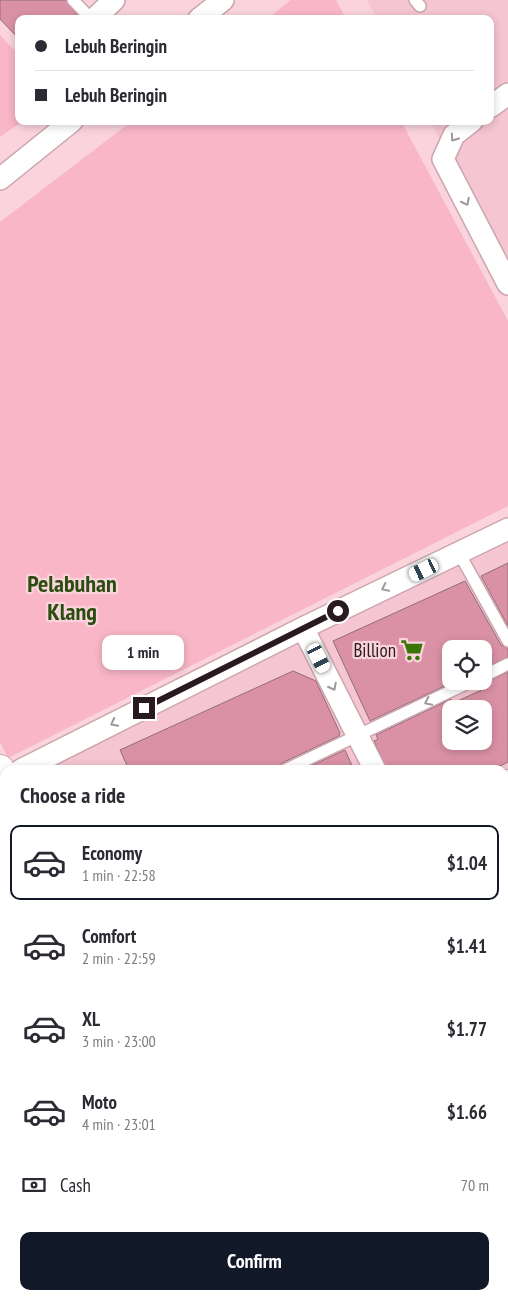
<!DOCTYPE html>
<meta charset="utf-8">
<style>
:root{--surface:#fff;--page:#f7f7f7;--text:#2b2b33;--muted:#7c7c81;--line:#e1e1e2;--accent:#111827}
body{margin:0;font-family:"PT Sans Narrow",sans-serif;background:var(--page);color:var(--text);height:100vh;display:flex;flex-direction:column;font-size:19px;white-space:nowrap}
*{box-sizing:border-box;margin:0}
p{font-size:16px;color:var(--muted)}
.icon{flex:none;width:28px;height:28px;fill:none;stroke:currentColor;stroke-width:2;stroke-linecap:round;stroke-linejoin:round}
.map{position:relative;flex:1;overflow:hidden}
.sheet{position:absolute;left:0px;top:765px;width:509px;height:535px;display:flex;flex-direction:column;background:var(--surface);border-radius:15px 15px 0 0;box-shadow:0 2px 8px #0003}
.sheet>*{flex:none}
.banner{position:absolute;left:15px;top:15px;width:479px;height:110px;border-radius:10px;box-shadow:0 2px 8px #0003;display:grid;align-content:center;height:110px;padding:0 20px;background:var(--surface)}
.controls{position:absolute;left:442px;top:640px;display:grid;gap:10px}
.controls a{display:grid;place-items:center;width:50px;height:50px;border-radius:10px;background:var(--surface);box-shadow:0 2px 8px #0003;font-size:25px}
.end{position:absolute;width:22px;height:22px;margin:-11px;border:6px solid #281a1e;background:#fff;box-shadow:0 0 0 2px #fff}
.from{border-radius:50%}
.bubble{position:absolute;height:35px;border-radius:10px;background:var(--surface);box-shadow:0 2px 8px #0003;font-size:16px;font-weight:800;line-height:35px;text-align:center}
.car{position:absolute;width:15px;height:30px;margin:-15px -8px;border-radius:6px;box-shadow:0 0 4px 1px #0007;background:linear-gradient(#fff 24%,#345 0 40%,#fff 0 76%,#345 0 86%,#fff 0)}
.banner b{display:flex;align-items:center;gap:18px;height:48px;font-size:19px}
.banner b+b{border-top:1px solid var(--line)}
.banner i{width:12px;height:12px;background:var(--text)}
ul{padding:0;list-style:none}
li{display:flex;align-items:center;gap:15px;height:75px;margin:0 10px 8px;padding:0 10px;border:2px solid transparent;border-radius:10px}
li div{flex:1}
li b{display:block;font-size:19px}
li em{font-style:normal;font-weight:800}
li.active{border-color:var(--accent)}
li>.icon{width:45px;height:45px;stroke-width:1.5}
h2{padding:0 20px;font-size:22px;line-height:60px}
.pay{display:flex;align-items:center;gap:12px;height:55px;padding:0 20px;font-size:19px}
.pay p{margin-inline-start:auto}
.button{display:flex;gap:10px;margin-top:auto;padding:10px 20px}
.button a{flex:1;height:58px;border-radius:10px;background:var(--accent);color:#fff;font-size:20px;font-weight:800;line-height:58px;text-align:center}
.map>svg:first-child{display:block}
</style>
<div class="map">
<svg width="508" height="1300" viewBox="0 0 508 1300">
<rect width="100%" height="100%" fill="#fad3dd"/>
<path fill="#f5c5d1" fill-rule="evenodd" d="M 367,0 L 508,0 L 508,269 L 430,121 L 490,121 L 490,19 L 377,19 Z
M 508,538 L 508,770 L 504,772 L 504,770 L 40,770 ZM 451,649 L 484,649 L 484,681 L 451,681 ZM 451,709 L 484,709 L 484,741 L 451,741 Z
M 508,833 L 508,1230 L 504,1222 L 504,835 Z
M 0,1092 L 5,1093 L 5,1295 L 164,1295 L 167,1300 L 0,1300 Z"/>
<path fill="#f8b6c7" d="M 291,0 L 336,0 L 346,19 L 267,19 Z
M 0,35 L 19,55 L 19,121 L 23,121 L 0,137 Z
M 132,121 L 401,121 L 508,321 L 508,506 L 8,758 L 0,742 L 0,222 Z
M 263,1295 L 368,1295 L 371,1300 L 265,1300 Z"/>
<path fill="#da91a5" stroke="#916e77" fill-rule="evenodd" d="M 0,0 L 66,0 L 77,15 L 73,19 L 19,19 L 19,39 L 0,19 Z
M 508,563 L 508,626 L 481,576 Z
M 465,581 L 501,645 L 508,648 L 508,657 L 484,668 L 484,649 L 451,649 L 451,683 L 370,721 L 333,641 Z
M 293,671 L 316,681 L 340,733 L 339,736 L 282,763 L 278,770 L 129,770 L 120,750 Z
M 508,672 L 508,762 L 492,770 L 387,770 L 374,741 L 378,739 L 376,735 L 451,699 L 451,704 L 484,689 L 484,683 ZM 451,709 L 484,709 L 484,741 L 451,741 Z
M 345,750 L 354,770 L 302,770 Z"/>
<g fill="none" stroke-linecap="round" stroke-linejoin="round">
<defs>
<path id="lane" d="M 73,0 L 91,19
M 415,0 L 420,6
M 459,553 L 508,641
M 484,676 L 508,664
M 285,770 L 472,681
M 504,947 L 508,945
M 0,1086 L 5,1088
M 87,1295 L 90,1300
M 381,1295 L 383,1300"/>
<path id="street" d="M 94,19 L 114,0
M 199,19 L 223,0
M 490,107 L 508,94
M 472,121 L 454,135 L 443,159 L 508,284
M 0,179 L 72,121
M 303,628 L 375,770
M 21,770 L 303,628 L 508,529
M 0,1022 L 5,1020
M 0,1048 L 5,1046
M 504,1060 L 508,1058
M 504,1238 L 508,1246"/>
<path id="secondary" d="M 0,769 L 5,778
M 504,786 L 508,784
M 504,817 L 508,815
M 0,937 L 0,974
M 0,1068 L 5,1069
M 183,1295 L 185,1300"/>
<path id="primary" d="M 0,787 L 5,797
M 0,874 L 5,884
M 210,1295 L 212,1300
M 246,1295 L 249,1300"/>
</defs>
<use href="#lane" stroke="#cba6af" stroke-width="14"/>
<use href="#street" stroke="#cba6af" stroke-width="24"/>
<use href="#secondary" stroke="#cba6af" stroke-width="30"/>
<use href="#primary" stroke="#cba6af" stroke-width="30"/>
<use href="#lane" stroke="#fff" stroke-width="11"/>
<use href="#street" stroke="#fff" stroke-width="21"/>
<use href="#secondary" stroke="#fff" stroke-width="28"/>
<use href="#primary" stroke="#fff" stroke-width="28"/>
</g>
<defs><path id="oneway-chevron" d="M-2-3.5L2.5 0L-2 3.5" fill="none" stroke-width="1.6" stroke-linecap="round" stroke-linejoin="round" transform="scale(1.25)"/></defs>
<g stroke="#9e989a">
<use href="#oneway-chevron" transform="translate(454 138) rotate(125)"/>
<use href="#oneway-chevron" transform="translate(466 202) rotate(63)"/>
<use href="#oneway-chevron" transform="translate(385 588) rotate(154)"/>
<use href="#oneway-chevron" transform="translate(333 687) rotate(63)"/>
<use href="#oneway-chevron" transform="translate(428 702) rotate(154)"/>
<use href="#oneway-chevron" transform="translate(114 723) rotate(153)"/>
</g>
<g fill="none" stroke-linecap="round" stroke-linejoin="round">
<path stroke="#281a1e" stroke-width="6" d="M 144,708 L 338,611"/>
</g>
<defs>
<symbol id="supermarket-bare" viewBox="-9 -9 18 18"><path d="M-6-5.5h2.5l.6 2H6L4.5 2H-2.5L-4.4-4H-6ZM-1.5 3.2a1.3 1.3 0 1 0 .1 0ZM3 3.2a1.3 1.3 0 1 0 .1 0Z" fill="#3a7509" stroke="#fad3dd" stroke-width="2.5" paint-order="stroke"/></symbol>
</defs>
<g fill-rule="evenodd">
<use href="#supermarket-bare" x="396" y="634" width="32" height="32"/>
</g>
<g text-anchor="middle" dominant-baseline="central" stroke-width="4.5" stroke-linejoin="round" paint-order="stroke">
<g font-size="19" fill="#281a1e" stroke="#fad3dd" text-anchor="end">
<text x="396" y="650">Billion</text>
</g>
<g font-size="24" font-weight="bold" fill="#284d0e" stroke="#fad3dd">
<text x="72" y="583">Pelabuhan<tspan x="72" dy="28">Klang</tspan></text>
</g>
</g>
</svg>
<div class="controls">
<a><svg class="icon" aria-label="locate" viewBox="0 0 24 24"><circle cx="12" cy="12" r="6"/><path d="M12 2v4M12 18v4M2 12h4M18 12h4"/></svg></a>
<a><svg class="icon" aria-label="layers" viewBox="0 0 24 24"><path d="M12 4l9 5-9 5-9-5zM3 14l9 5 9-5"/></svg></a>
</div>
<i class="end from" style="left:338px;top:611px"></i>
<i class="end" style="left:144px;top:708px"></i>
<div class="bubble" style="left:102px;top:635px;width:82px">1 min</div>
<i class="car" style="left:424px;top:570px;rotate:244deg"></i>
<i class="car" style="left:319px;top:658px;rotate:153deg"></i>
<div class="banner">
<b><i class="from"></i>Lebuh Beringin</b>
<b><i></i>Lebuh Beringin</b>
</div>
<section class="sheet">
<h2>Choose a ride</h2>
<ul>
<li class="active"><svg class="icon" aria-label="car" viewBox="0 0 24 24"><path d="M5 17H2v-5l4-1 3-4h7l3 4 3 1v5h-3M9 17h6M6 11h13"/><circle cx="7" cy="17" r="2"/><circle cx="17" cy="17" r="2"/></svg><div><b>Economy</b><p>1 min · 22:58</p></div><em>$1.04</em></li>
<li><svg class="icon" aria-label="car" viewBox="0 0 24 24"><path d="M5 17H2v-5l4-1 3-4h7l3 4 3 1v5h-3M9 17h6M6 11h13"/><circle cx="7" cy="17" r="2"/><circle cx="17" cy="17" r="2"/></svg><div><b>Comfort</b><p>2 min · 22:59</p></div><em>$1.41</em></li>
<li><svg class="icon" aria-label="car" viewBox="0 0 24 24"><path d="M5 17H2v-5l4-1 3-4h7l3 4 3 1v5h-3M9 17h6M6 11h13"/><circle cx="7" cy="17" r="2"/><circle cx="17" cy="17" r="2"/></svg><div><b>XL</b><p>3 min · 23:00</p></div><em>$1.77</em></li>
<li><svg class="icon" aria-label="car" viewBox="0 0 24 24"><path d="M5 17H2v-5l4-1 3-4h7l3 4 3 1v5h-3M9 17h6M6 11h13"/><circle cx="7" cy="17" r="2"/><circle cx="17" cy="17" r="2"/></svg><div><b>Moto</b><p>4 min · 23:01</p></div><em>$1.66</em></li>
</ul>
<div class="pay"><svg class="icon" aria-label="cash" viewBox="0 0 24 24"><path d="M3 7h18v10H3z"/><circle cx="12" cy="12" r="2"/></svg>Cash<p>70 m</p></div>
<div class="button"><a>Confirm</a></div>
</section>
</div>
